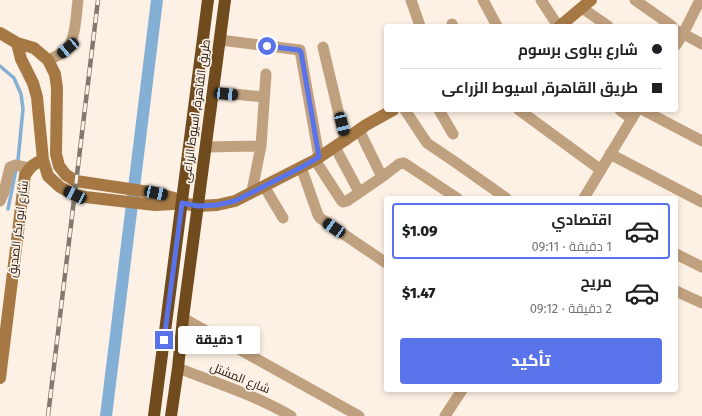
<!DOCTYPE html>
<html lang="ar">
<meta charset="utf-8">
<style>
:root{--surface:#fff;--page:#f2f2f2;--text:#202124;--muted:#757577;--line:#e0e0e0;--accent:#5974ea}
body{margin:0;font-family:"Fira Sans",Cairo,sans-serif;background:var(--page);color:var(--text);direction:rtl;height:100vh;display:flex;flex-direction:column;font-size:15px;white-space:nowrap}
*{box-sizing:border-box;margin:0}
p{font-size:13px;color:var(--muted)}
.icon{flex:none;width:22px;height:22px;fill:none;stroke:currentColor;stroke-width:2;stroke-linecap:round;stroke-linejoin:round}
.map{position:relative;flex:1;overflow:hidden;direction:ltr}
.side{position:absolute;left:384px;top:196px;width:294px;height:196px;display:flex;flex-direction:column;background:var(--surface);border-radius:4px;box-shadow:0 2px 6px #0003;direction:rtl}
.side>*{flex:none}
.hud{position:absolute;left:384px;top:24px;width:294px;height:88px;border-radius:4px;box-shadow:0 2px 6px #0003;direction:rtl;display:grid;align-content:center;height:88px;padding:0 16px;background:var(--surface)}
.end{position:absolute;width:18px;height:18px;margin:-9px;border:5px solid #5974ea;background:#fff;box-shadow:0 0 0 2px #fff}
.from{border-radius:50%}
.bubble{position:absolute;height:28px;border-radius:4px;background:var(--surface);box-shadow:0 2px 6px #0003;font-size:13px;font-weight:800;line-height:28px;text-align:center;direction:rtl}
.car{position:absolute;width:12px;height:24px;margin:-12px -6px;border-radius:5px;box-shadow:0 0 3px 1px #0007;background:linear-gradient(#222 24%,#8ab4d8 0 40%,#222 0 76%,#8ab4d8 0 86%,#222 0)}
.hud b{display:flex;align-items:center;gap:14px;height:38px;font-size:15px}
.hud b+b{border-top:1px solid var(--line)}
.hud i{width:10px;height:10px;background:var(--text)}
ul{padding:7px 0 0;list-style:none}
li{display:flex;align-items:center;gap:12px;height:56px;margin:0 8px 6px;padding:0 8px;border:2px solid transparent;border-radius:4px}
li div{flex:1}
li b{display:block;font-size:15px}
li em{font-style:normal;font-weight:800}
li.on{border-color:var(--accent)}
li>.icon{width:36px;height:36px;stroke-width:1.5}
.primary-button{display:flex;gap:8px;margin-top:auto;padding:8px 16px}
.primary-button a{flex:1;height:46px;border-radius:4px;background:var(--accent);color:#fff;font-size:16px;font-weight:800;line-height:46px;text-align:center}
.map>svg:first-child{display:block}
</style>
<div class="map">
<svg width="702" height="416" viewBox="0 0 702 416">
<rect width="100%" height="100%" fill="#fdf0e4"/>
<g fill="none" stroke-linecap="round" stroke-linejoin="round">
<path stroke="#84b0d5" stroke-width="3.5" d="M 0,66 L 14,78 L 21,94 L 23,109 L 18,160 L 8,209"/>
<path stroke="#84b0d5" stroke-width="12" d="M 106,416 L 157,0"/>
<path stroke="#c0a17f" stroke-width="11" d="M 411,0 L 420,26
M 483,0 L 497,26
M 541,0 L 558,26
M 635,0 L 672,26
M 582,8 L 608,26
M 452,24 L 453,26
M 678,31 L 702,44
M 220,40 L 300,50 L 319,157
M 676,45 L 683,34 L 700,0
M 323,47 L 345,140
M 48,60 C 55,57 62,54 67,49 C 76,38 76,14 78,0
M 213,92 L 264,97
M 405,110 L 427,143 L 455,162 L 506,198
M 439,110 L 453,134
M 519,110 L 601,170
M 620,110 L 632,119
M 643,110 L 702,141
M 359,130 L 382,177
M 206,147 L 261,146
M 335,147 L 359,192
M 610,154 L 702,202
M 315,160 L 341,200 L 343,202 L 347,201 L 382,177 L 399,164 L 404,163 L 457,198
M 301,167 L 318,215 L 320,218 L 386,263
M 264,186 L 283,218
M 252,191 L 261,146 L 266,74
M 584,198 L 637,110
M 0,201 L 4,192 L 10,167 L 15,165 L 29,168
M 676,254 L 702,267
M 676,291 L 702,303
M 183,318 L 359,416
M 178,368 C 216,383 255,395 291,416
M 445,416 L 462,390"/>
<path stroke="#a67944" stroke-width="12" d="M 560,26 L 591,0
M 0,33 L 17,43 L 34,48 L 48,60 L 55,74 L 57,88 L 56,154 L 59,166 L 66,175 L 76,181 L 156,193 L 174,198 L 182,203 L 197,206 L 217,205 L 235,201 L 315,160 L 345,140 L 366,125 L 393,110
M 17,43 L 21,59 L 33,83 L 37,97 L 43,160 L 48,176 L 60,187 L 75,195 L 85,197 L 155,205 L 173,204 L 182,203
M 0,378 L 25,175 C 30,167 34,163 43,160"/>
<path stroke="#704b1d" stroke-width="12" d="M 154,416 L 208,0
M 171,416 L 178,368 L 183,318 L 225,0"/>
<defs>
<path id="rail" d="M 48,416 L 98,0"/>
</defs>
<use href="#rail" stroke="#81786e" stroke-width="4.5"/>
<use href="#rail" stroke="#fdf0e4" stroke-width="3" stroke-dasharray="9" stroke-linecap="butt"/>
</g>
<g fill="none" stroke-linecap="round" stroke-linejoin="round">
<path stroke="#5974ea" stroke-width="5" d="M 164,340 L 182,203 L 198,206 L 217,205 L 235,201 L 302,167 L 319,157 L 301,52 L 299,50 L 267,46"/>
</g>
<g text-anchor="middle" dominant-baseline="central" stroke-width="3.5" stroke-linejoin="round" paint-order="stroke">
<g font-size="12" fill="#1b140d" stroke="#fdf0e4">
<text transform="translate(196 111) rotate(-82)">طريق القاهرة, اسيوط الزراعى</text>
<text transform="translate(18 229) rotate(-83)">شارع ابو بكر الصديق</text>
<text transform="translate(240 378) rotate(22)">شارع المشتل</text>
</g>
</g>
</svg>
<i class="end from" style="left:267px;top:46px"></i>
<i class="end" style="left:164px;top:340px"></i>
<div class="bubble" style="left:178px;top:326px;width:82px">1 دقيقة</div>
<i class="car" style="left:68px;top:48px;rotate:230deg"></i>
<i class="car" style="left:226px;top:94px;rotate:95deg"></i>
<i class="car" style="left:342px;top:124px;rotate:166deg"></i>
<i class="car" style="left:156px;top:193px;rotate:102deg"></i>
<i class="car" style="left:75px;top:195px;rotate:296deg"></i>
<i class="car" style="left:334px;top:228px;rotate:304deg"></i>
<div class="hud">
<b><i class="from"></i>شارع بباوى برسوم</b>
<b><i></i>طريق القاهرة, اسيوط الزراعى</b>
</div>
<section class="side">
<ul>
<li class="on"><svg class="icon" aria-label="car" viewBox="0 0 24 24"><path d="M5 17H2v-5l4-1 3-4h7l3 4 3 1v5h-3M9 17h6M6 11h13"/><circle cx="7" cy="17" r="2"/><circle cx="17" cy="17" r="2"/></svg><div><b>اقتصادي</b><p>1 دقيقة · 09:11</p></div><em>$1.09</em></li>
<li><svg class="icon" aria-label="car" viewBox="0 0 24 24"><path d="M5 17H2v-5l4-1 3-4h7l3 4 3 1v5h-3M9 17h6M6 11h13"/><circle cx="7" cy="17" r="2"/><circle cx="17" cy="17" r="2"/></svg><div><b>مريح</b><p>2 دقيقة · 09:12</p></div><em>$1.47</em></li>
</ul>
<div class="primary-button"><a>تأكيد</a></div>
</section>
</div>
